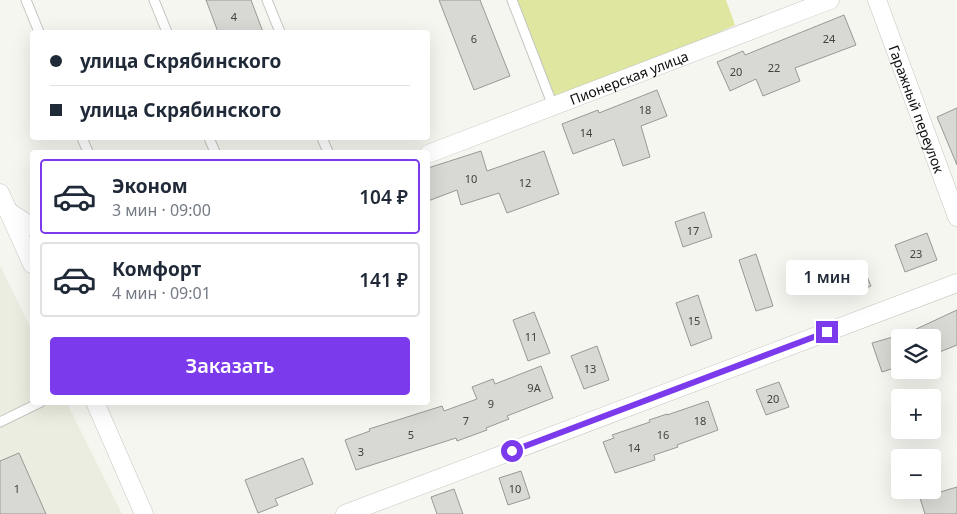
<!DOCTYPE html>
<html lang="ru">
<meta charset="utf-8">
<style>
:root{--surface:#fff;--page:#f6f6f7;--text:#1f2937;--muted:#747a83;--line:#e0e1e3;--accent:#7c3aed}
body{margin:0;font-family:"Noto Sans",sans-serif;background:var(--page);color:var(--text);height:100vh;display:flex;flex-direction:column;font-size:19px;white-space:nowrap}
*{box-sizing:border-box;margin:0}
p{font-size:16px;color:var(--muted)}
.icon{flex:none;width:28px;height:28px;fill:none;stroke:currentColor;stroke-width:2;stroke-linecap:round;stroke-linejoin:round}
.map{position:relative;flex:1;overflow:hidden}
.side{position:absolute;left:30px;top:150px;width:400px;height:255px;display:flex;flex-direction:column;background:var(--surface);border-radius:5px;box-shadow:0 5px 20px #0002}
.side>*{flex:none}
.guide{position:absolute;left:30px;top:30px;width:400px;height:110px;border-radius:5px;box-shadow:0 5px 20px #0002;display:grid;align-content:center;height:110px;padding:0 20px;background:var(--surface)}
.controls{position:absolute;left:891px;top:329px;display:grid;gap:10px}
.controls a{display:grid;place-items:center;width:50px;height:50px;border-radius:5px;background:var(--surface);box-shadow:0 5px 20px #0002;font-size:25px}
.end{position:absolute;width:22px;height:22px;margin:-11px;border:6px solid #7c3aed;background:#fff;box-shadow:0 0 0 2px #fff}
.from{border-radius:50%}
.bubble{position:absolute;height:35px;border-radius:5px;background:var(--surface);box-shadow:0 5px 20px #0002;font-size:16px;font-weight:600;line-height:35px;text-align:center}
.guide b{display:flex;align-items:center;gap:18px;height:48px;font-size:19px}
.guide b+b{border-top:1px solid var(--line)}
.guide i{width:12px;height:12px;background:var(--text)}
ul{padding:9px 0 0;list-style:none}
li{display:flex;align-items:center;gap:15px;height:75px;margin:0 10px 8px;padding:0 10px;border:2px solid var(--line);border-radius:5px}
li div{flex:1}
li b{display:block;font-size:19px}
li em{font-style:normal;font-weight:600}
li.active{border-color:var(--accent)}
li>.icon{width:45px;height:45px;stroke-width:1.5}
.action{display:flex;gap:10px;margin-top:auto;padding:10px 20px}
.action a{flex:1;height:58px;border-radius:5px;background:var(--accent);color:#fff;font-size:20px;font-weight:600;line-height:58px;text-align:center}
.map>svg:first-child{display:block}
</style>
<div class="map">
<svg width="957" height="514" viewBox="0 0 957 514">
<rect width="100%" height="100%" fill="#f6f6f1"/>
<path fill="#ebede0" d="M 0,265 L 32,331 L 32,402 L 67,403 L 122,514 L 0,514 Z"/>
<path fill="#dee69f" d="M 512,0 L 726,0 L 735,25 L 553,106 Z"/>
<path fill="#d8d9d4" stroke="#989994" d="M 206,0 L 251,0 L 263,32 L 218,32 Z
M 439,0 L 480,0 L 510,76 L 474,90 Z
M 844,15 L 856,45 L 795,68 L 800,81 L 763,96 L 756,79 L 730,91 L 717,62 L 743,51 L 745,55 Z
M 657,90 L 667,116 L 641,126 L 650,157 L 623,166 L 614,139 L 573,154 L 562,124 L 598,110 L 599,113 Z
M 957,108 L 957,165 L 937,117 Z
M 481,151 L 487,171 L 544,151 L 559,194 L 507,213 L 499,193 L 461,205 L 457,190 L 428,201 L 428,168 Z
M 704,212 L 712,237 L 683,247 L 675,222 Z
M 927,233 L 937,260 L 905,272 L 895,245 Z
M 756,254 L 773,306 L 756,311 L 739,260 Z
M 863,267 L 871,286 L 855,293 L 847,273 Z
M 698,295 L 712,338 L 691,346 L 676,303 Z
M 957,310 L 957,345 L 932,355 L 932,338 L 897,338 Z
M 534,312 L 550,353 L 528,361 L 513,320 Z
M 893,337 L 900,357 L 900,366 L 882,372 L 872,343 Z
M 597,346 L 609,380 L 584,389 L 571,356 Z
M 541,366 L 553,398 L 507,416 L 509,419 L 486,428 L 487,430 L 457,441 L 456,438 L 356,470 L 345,440 L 370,431 L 369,429 L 442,406 L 444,411 L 477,399 L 472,387 L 493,379 L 495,384 Z
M 779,382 L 789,407 L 766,415 L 756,390 Z
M 708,401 L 718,430 L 677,445 L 678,447 L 654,455 L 655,460 L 615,473 L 603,442 L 614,438 L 612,435 L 650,422 L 649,420 L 667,414 L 667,415 Z
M 19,453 L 46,514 L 0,514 L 0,461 Z
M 303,458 L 313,484 L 275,499 L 278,505 L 258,513 L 245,480 Z
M 521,471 L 530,498 L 508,505 L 499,478 Z
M 957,487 L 957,514 L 925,514 L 920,498 Z
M 454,489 L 463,514 L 437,514 L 431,497 Z"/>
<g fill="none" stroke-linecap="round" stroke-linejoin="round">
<defs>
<path id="service" d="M 26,0 L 39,32
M 154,0 L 167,32
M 267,0 L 280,32
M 512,0 L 553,106
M 82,138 L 88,152
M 209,138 L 215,152
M 322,138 L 328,152
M 0,422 L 41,402"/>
<g id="minor">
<path id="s1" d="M 877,0 L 957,217"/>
<path id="s2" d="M 428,154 L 830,0"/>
<path d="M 0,193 L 32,264"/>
<path d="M 8,211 L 32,227"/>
<path d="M 95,402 L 144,514"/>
<path d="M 345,514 L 957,283"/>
</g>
</defs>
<use href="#service" stroke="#c5c6c1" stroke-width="11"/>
<use href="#minor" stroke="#c5c6c1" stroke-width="19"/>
<use href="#service" stroke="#fff" stroke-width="9"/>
<use href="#minor" stroke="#fff" stroke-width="18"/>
</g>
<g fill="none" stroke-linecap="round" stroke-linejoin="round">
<path stroke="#7c3aed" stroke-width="6" d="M 512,451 L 827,332"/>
</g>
<g text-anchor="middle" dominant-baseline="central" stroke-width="4" stroke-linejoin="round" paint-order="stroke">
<g font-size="11" fill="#41423f">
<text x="234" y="16">4</text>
<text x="474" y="38">6</text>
<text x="829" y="38">24</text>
<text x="774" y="67">22</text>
<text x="736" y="71">20</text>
<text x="645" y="109">18</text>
<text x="586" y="132">14</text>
<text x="471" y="178">10</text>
<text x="525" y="182">12</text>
<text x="693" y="230">17</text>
<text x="916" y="253">23</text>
<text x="694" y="320">15</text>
<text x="531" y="336">11</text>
<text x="590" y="368">13</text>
<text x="534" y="387">9А</text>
<text x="773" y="398">20</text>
<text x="491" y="403">9</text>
<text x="466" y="420">7</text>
<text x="700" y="420">18</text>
<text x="411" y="434">5</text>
<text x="663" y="434">16</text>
<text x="634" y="447">14</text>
<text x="361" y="451">3</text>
<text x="17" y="488">1</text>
<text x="515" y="488">10</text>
</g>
<g font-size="14" fill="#0f0f0d" stroke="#f6f6f1">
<text stroke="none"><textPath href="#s2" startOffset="215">Пионерская улица</textPath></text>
<text stroke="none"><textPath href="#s1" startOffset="116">Гаражный переулок</textPath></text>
</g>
</g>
</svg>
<div class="controls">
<a><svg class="icon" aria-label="layers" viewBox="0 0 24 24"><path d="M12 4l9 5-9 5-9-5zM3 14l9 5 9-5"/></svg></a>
<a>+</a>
<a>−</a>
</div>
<i class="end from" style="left:512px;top:451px"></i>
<i class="end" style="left:827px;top:332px"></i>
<div class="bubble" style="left:786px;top:260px;width:82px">1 мин</div>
<div class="guide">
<b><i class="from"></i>улица Скрябинского</b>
<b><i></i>улица Скрябинского</b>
</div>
<section class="side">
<ul>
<li class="active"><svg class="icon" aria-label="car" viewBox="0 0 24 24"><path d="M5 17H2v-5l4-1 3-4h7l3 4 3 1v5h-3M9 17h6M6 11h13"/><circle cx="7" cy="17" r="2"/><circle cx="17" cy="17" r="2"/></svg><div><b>Эконом</b><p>3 мин · 09:00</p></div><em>104 ₽</em></li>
<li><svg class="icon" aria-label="car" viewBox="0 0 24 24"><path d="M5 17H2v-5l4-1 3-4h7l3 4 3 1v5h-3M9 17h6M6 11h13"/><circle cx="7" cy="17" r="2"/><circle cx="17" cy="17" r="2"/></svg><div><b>Комфорт</b><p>4 мин · 09:01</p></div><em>141 ₽</em></li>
</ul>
<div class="action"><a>Заказать</a></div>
</section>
</div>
